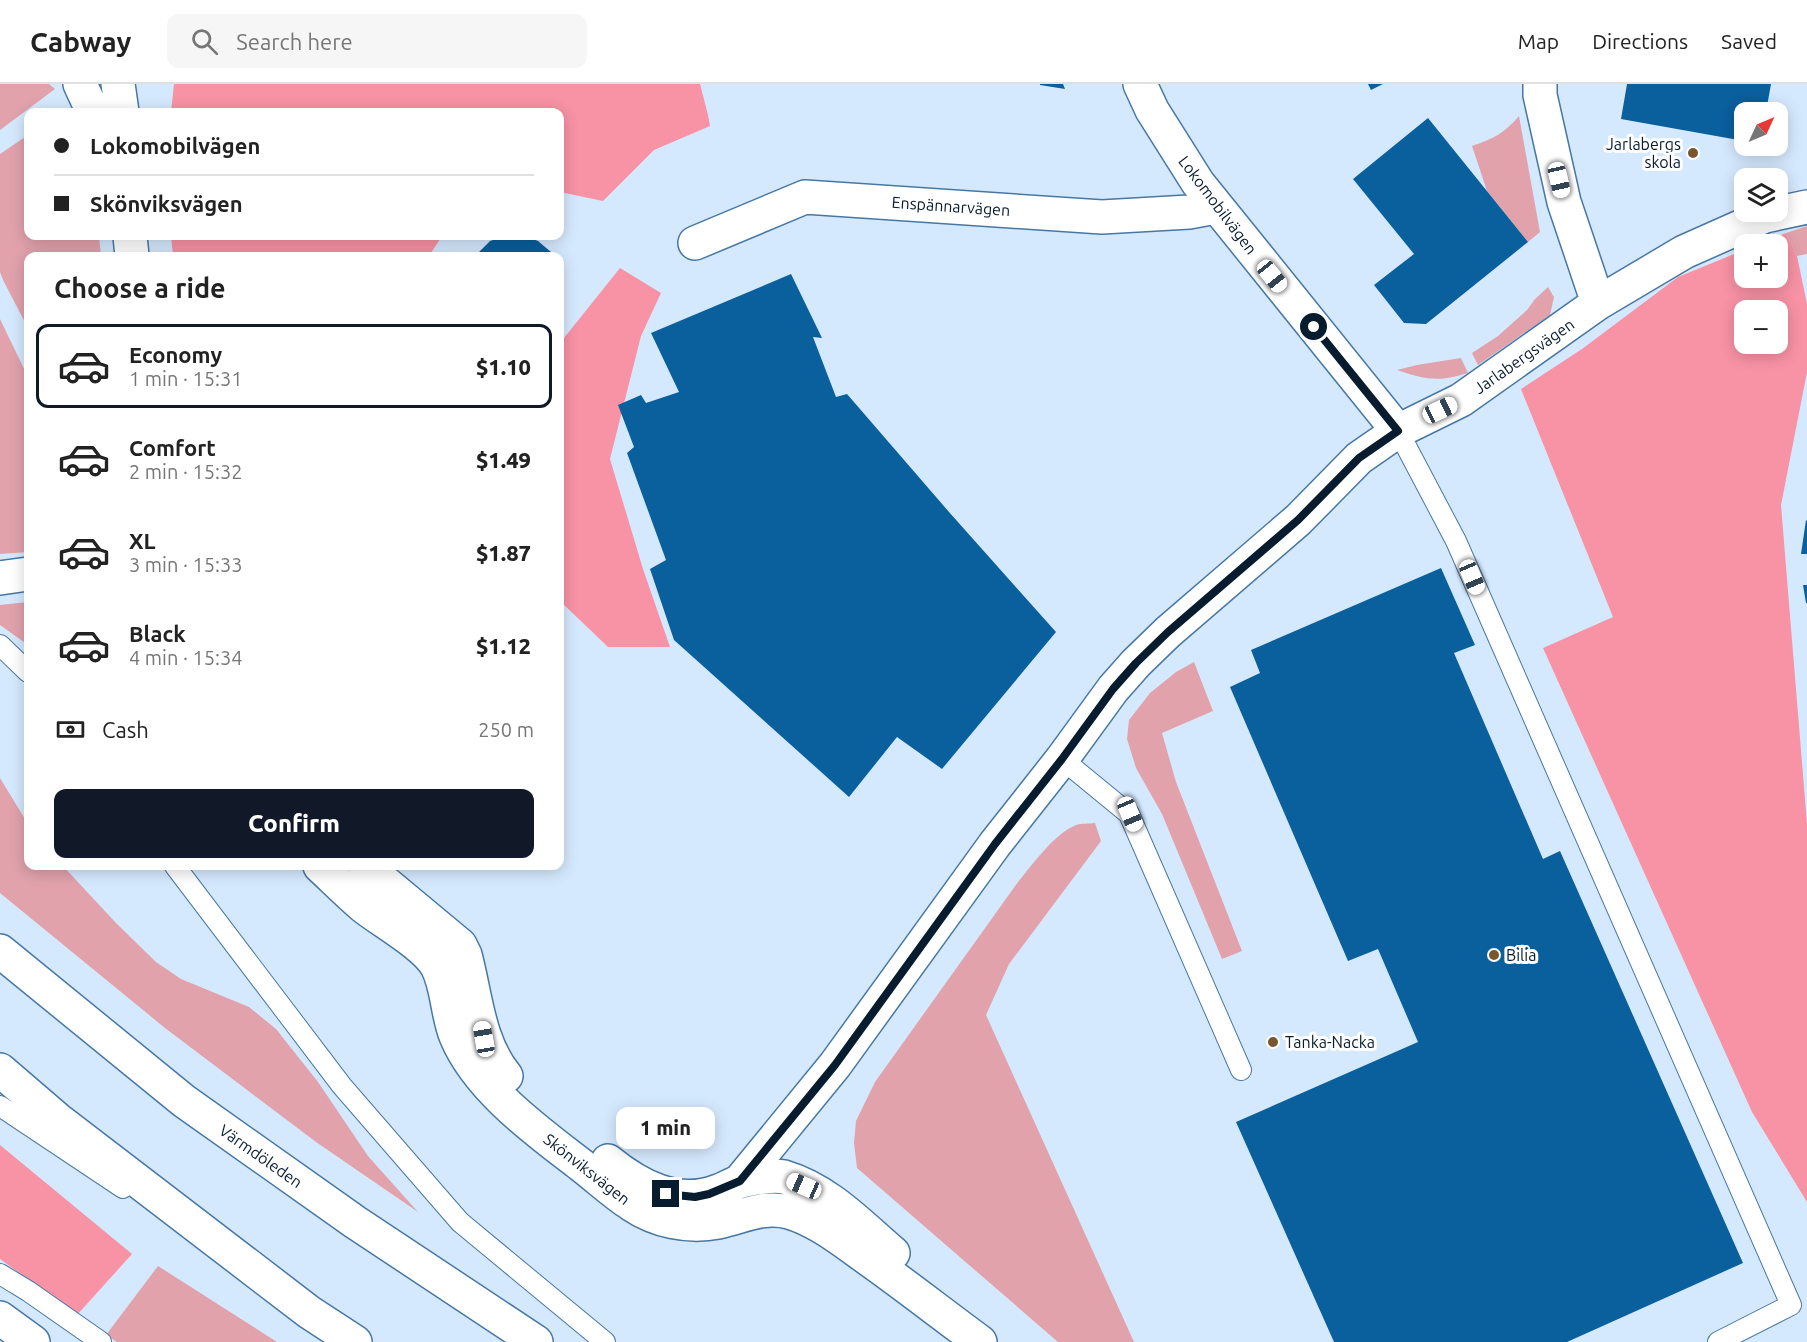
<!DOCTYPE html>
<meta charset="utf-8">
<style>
:root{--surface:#fff;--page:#f6f6f6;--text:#222;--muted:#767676;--line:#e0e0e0;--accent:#111827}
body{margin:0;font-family:Ubuntu,sans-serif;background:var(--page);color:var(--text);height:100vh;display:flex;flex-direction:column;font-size:22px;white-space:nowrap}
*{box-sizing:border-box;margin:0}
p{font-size:20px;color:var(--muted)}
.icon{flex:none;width:33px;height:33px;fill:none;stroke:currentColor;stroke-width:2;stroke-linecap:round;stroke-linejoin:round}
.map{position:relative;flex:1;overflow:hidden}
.drawer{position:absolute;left:24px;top:168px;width:540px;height:618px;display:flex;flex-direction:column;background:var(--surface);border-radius:12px;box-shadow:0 3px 15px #0003}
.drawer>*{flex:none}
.top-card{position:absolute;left:24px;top:24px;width:540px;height:132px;border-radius:12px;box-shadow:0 3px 15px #0003;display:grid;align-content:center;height:132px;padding:0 30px;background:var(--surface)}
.needle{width:39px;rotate:46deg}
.buttons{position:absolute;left:1734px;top:18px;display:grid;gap:12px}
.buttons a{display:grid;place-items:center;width:54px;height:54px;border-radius:12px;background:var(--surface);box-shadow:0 3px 15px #0003;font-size:30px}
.end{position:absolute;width:27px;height:27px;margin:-14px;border:8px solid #071c2e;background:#fff;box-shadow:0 0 0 3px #fff}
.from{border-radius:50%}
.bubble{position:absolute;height:42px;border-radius:12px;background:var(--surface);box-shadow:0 3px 15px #0003;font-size:20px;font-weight:800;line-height:42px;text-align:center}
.car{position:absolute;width:18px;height:36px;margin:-18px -9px;border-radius:8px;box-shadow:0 0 4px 2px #0007;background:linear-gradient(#fff 24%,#345 0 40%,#fff 0 76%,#345 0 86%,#fff 0)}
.top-card b{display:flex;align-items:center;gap:21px;height:57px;font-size:22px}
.top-card b+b{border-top:2px solid var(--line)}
.top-card i{width:15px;height:15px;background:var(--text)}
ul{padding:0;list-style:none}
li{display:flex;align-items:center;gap:18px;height:84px;margin:0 12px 9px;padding:0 18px;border:3px solid transparent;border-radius:12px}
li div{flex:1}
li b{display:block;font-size:22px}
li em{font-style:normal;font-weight:800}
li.selected{border-color:var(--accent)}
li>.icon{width:54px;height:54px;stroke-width:1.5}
h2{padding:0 30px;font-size:27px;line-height:72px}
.pay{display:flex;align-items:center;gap:15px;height:66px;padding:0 30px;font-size:22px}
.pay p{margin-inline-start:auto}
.cta{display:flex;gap:12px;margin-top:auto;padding:12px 30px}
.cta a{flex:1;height:69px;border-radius:12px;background:var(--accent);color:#fff;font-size:24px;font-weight:800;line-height:69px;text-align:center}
header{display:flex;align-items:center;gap:36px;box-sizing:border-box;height:84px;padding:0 30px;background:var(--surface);border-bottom:2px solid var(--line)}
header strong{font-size:28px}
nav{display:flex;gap:33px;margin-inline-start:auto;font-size:21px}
.search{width:420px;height:54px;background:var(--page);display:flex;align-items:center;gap:15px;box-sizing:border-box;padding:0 21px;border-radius:12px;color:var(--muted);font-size:22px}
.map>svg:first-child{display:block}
</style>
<header>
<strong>Cabway</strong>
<div class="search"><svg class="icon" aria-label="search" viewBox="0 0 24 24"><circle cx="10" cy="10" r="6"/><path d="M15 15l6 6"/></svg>Search here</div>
<nav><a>Map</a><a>Directions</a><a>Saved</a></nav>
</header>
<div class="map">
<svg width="1807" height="1258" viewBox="0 0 1807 1258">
<rect width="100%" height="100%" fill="#d5e9fe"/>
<path fill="#e1a2ac" d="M 0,0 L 49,0 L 55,5 L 0,46 Z
M 1519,32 L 1540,148 L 1528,158 L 1487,107 L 1472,62 C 1495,54 1503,50 1519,32 Z
M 28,51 L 28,152 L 99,152 L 101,172 L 28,172 L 28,244 L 4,198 L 0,188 L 0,70 Z
M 1807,142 L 1807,170 L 1797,172 L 1786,149 Z
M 1548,203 L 1554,213 L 1550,231 L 1478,281 L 1472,269 L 1498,252 L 1527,226 L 1535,215 Z
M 0,235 L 28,293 L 28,468 L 0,470 Z
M 1461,274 L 1468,289 C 1439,298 1426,296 1397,286 L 1417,281 Z
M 28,518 L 28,561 L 0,541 L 0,521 Z
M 1194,578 L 1213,627 L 1162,649 L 1176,698 L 1242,867 L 1222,875 L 1162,730 L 1136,684 L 1127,655 L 1129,636 L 1150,609 L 1176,588 Z
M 0,694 L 28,740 L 28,782 L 63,782 L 116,839 L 156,878 L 181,895 L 249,923 L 276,945 L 318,998 L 368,1072 L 418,1128 L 316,1058 L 165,944 L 0,809 Z
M 1095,739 L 1101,757 L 1009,880 L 986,931 L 1134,1258 L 1058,1258 L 857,1084 L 854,1059 L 856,1037 L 875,998 L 1018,798 C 1033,780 1054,750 1076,741 C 1081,739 1089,740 1095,739 Z
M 158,1182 L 277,1258 L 117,1258 L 106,1251 Z"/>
<path fill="#f892a5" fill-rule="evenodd" d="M 174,0 L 700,0 L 708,31 L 710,42 L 654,66 L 603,117 L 560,108 L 560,28 L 171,28 Z
M 1786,149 L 1797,172 L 1807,220 L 1807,288 L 1781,421 L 1807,740 L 1807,1118 L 1752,1028 L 1543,564 L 1613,533 L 1521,305 L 1582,265 L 1678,193 L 1744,166 L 1744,194 L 1778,194 L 1778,160 L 1759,160 ZM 1778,226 L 1778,260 L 1744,260 L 1744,226 Z
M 171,152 L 442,152 L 429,172 L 173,172 Z
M 620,184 L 661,209 L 641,252 L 610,375 L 643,485 L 670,563 L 608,563 L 560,517 L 560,259 Z
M 0,1061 L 132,1170 L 77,1231 L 0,1175 Z"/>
<path fill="#0a5f9d" d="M 1040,0 L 1063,0 L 1065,5 L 1040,1 Z
M 1368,0 L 1383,0 L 1371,6 Z
M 1627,0 L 1771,0 L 1766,28 L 1744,28 L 1744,57 L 1621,35 Z
M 1428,34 L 1528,158 L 1426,240 L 1404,239 L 1374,201 L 1414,170 L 1353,95 Z
M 504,152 L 525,152 L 538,157 L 551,168 L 553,172 L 476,172 L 479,168 L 490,157 Z
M 791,190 L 822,254 L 813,253 L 836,313 L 847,310 L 949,428 L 1056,548 L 942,685 L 897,653 L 849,713 L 674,556 L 650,485 L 666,476 L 627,369 L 634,363 L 618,321 L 641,311 L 646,319 L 679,308 L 651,249 Z
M 1806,436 L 1807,437 L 1807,470 L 1801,470 Z
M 1441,484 L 1475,561 L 1454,569 L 1543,775 L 1560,767 L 1743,1179 L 1567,1258 L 1334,1258 L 1236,1038 L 1418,958 L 1378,865 L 1348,877 L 1230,603 L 1260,589 L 1251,566 Z
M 1803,501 L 1807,501 L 1807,519 L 1806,519 Z"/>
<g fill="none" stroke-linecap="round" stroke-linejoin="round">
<defs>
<path id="lane" d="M 1398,347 L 1456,457 L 1791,1221 L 1718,1258
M 0,561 L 28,588
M 1062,675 L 1129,730 L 1241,986
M 175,782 L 342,1002 L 460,1138 L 605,1258
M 0,1022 L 123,1104
M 0,1190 L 28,1207 L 101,1258"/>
<path id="street" d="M 1140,0 L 1152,26 L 1198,99 L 1398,347
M 1540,0 L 1540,11 L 1564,118 L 1598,219
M 695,159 L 805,113 L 1102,133 L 1189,128 L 1216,123
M 740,1097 L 835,981 L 995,760 L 1062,675 L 1113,605 L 1136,579 L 1168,548 L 1298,436 L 1359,374 L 1398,347 L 1461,316 L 1598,219 L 1684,168 L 1765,132 L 1807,123"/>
<path id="secondary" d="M 80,0 L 93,28
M 118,0 L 122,28
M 130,152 L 132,172
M 320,782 C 334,795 348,809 363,822 C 383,838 425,861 437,882 C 448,903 447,930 456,952 C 478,1005 537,1047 581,1081 C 598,1094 614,1109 631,1120 C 656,1137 688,1144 718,1138 C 743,1133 763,1121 789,1128 C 817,1136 843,1157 867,1174 C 905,1201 942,1230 980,1258
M 365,782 L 460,861 L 465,871 C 476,912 478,958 506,992
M 608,1077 C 639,1102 677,1123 718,1107 C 725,1105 732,1100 739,1098 C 749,1094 774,1091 784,1093 C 828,1106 860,1141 893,1169
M 0,1234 L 33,1258"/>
<path id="highway" d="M 0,494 L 28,490
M 0,867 L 184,1017 L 355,1138 L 536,1258
M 0,986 L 57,1035 L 309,1228 L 355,1258"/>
</defs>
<use href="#lane" stroke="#4777a5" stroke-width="22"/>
<use href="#street" stroke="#4777a5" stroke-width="36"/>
<use href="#secondary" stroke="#4777a5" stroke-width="36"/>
<use href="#highway" stroke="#4777a5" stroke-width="36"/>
<use href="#lane" stroke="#fff" stroke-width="20"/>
<use href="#street" stroke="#fff" stroke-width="33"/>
<use href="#secondary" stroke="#fff" stroke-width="33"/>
<use href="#highway" stroke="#fff" stroke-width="33"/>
</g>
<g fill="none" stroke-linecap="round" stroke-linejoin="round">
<path stroke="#071c2e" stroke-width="8" d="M 666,1110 L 695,1113 L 709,1110 L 740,1097 L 835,981 L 995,760 L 1062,675 L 1113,605 L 1136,579 L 1168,548 L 1298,436 L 1359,374 L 1398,347 L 1314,243"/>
</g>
<g fill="#78562e" stroke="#fff" stroke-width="2">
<circle cx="1693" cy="69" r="6"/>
<circle cx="1494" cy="871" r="6"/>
<circle cx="1273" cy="958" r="6"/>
</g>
<g text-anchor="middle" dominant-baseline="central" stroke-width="6" stroke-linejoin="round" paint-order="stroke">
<g font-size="16" fill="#071c2e" stroke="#fff" text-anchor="start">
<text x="1681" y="60" text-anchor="end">Jarlabergs<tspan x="1681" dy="18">skola</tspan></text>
<text x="1506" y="871">Bilia</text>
<text x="1285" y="958">Tanka-Nacka</text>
</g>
<g font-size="16" fill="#071c2e" stroke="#fff">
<text transform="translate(1218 121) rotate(53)">Lokomobilvägen</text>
<text transform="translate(951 122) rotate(4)">Enspännarvägen</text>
<text transform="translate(1524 272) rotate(-35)">Jarlabergsvägen</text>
<text transform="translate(261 1072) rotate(35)">Värmdöleden</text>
<text transform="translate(587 1085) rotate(38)">Skönviksvägen</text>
</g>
</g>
</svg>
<div class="buttons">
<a><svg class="needle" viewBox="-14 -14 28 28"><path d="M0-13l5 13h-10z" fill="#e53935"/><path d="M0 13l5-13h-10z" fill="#767676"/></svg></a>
<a><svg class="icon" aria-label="layers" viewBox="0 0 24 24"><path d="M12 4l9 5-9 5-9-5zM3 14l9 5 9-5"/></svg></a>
<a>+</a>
<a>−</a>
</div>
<i class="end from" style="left:1314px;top:243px"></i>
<i class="end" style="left:666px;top:1110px"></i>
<div class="bubble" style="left:616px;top:1023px;width:99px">1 min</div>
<i class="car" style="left:1559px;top:96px;rotate:167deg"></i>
<i class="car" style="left:1272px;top:192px;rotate:141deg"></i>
<i class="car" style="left:1440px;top:326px;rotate:65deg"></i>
<i class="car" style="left:1472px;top:493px;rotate:157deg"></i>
<i class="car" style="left:1130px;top:730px;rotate:157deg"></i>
<i class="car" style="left:484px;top:955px;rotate:350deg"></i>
<i class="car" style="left:804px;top:1102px;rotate:294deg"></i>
<div class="top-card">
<b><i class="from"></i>Lokomobilvägen</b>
<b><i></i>Skönviksvägen</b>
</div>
<section class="drawer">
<h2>Choose a ride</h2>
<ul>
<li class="selected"><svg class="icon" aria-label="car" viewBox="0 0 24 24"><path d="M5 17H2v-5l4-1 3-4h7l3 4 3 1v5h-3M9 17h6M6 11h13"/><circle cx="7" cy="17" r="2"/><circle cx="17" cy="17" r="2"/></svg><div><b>Economy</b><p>1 min · 15:31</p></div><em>$1.10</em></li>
<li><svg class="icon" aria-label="car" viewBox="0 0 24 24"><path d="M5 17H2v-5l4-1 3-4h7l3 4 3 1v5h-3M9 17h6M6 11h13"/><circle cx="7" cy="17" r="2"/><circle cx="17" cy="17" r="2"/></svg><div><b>Comfort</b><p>2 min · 15:32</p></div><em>$1.49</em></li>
<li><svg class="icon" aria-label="car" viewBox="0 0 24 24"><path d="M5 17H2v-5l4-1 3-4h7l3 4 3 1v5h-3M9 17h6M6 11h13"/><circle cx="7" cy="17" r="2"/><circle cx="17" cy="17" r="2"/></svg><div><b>XL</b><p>3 min · 15:33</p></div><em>$1.87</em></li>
<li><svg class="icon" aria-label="car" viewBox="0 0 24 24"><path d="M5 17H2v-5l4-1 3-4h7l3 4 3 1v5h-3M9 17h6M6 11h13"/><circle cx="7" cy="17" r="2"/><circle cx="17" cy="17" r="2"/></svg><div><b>Black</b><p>4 min · 15:34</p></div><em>$1.12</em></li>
</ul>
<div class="pay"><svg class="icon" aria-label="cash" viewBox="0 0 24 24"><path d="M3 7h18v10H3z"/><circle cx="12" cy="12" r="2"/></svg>Cash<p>250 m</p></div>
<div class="cta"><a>Confirm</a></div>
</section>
</div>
